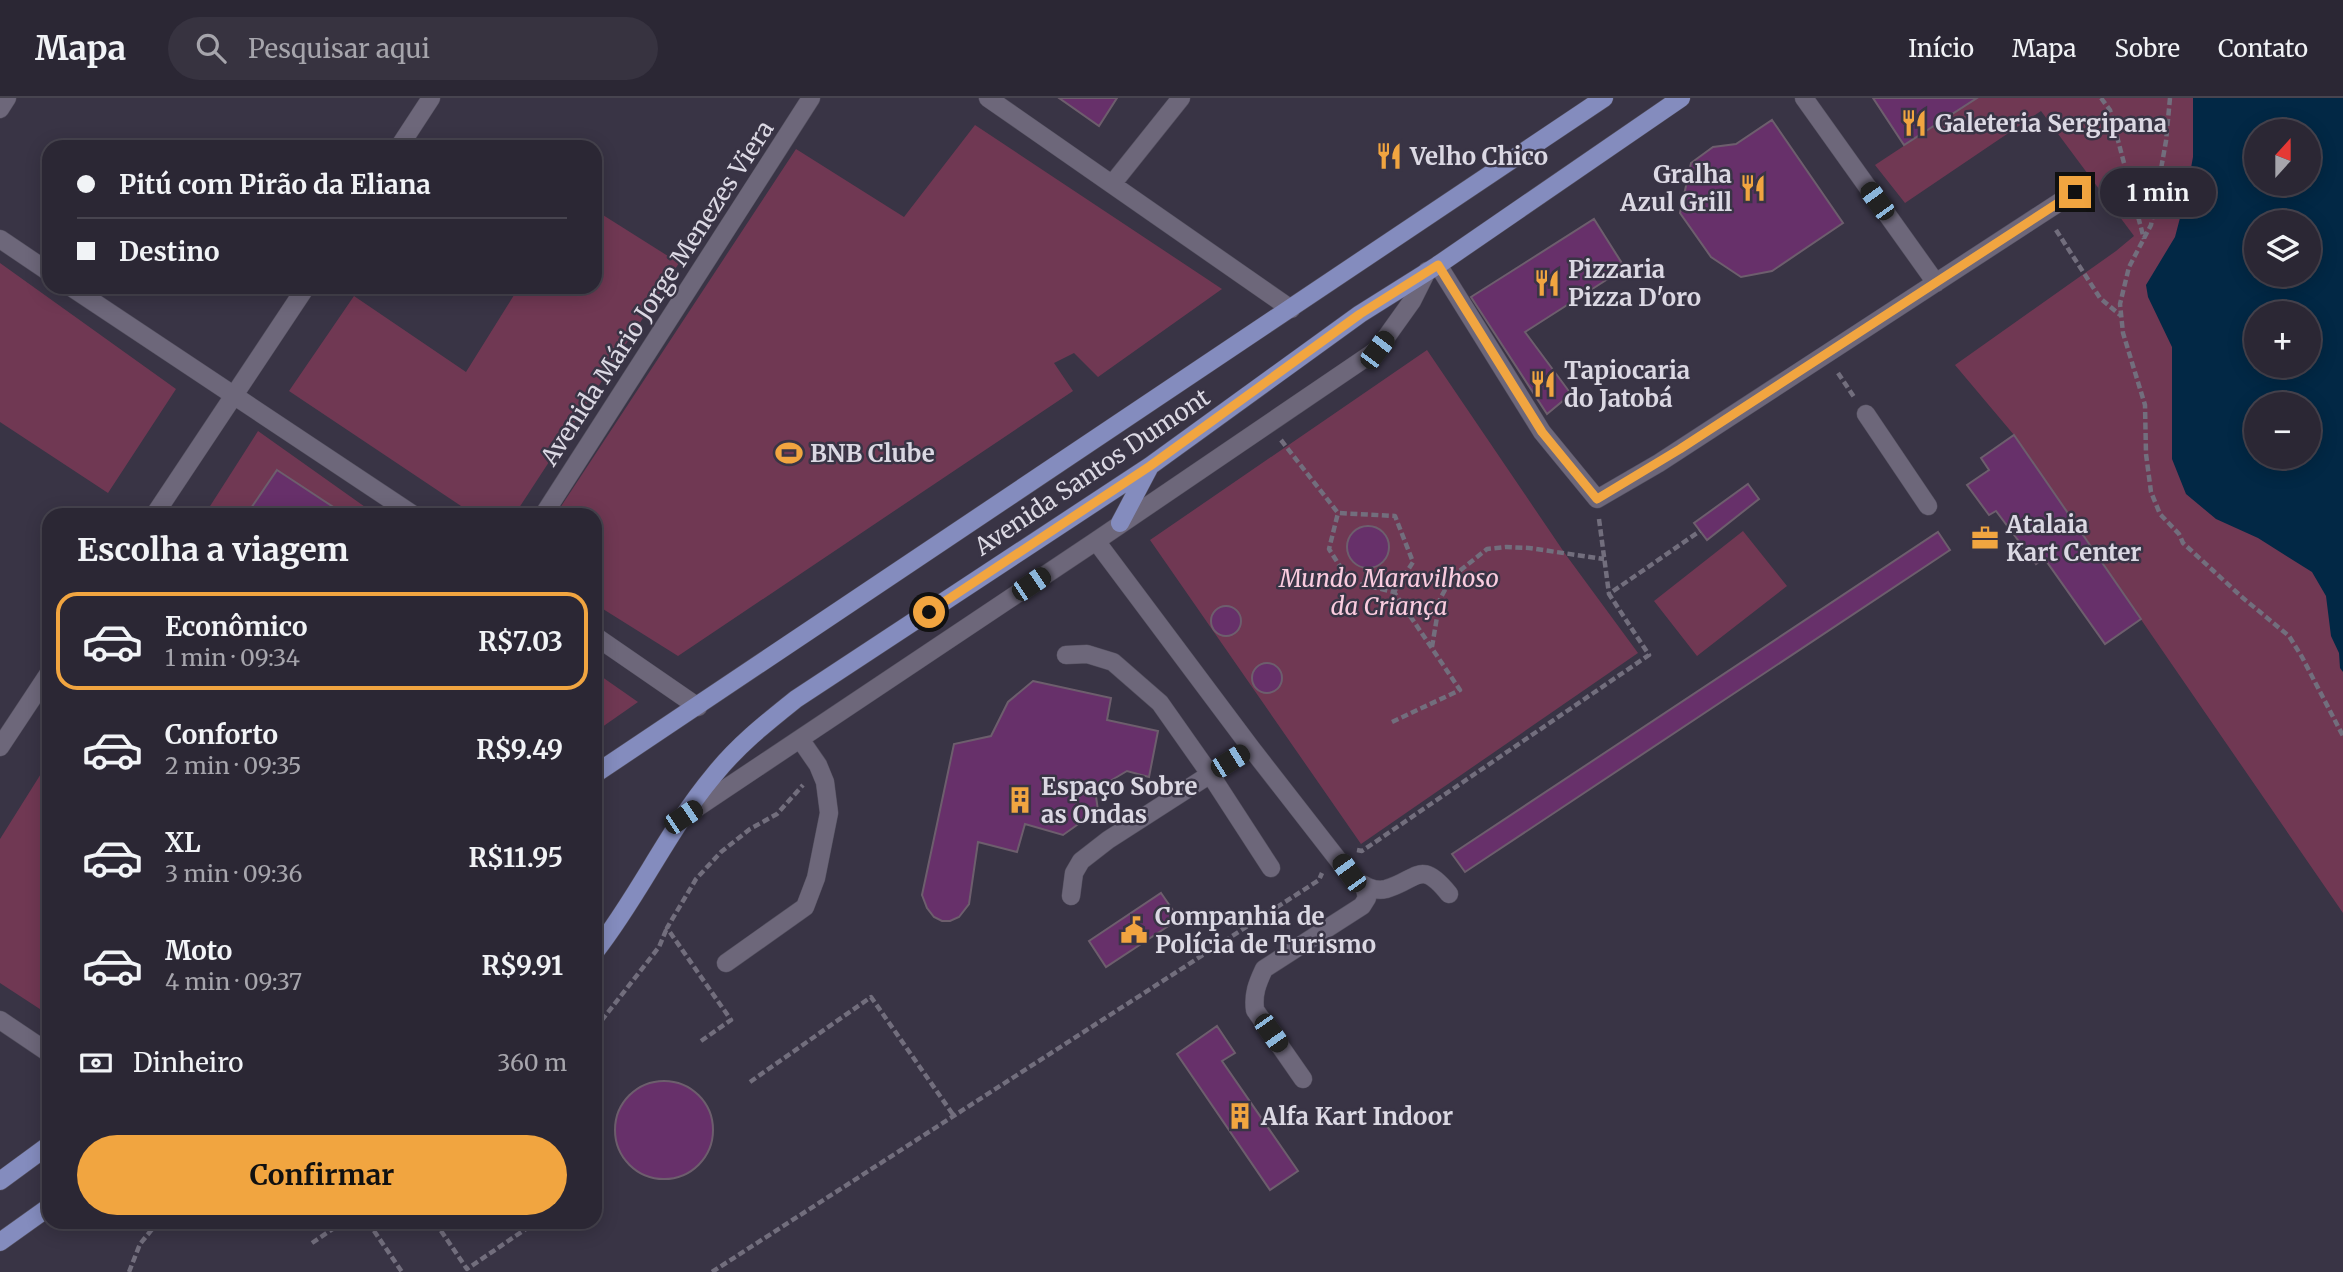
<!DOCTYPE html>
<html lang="pt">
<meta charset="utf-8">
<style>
:root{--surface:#2b2734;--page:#373340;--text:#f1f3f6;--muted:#a6a5ac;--line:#47444f;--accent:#f1a540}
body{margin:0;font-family:Merriweather,serif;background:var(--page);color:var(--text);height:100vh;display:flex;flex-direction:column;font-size:26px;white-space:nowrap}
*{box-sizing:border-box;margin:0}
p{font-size:23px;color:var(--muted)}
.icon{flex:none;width:38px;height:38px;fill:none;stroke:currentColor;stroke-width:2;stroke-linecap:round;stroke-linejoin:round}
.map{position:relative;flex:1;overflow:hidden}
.sheet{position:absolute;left:42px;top:410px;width:560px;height:721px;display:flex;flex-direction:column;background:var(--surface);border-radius:21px;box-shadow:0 4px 18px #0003,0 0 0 2px var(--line)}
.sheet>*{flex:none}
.top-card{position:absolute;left:42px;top:42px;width:560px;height:154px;border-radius:21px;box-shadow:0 4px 18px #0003,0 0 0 2px var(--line);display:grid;align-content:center;height:154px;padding:0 35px;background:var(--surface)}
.needle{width:46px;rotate:21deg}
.fabs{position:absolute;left:2244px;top:21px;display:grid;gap:14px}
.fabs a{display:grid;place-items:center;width:77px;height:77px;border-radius:50%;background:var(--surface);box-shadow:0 4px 18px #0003,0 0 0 2px var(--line);font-size:35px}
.end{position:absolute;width:32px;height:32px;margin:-16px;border:9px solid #f1a540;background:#111;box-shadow:0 0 0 4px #111}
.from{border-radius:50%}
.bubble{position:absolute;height:49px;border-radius:24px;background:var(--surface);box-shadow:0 4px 18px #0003,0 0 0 2px var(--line);font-size:23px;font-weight:700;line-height:49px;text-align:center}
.car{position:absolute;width:21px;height:42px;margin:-21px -10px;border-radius:9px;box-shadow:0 0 5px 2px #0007;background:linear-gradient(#222 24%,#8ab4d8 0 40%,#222 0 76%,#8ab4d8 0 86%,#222 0)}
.top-card b{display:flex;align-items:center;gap:24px;height:66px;font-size:26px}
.top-card b+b{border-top:2px solid var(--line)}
.top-card i{width:18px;height:18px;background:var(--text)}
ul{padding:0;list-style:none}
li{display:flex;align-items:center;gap:21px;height:98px;margin:0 14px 10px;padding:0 21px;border:4px solid transparent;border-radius:21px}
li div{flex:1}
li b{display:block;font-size:26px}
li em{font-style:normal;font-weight:700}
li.current{border-color:var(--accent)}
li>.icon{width:63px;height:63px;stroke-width:1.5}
h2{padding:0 35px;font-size:32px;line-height:84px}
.pay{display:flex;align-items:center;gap:18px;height:77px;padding:0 35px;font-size:26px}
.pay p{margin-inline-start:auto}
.button{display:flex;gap:14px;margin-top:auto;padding:14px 35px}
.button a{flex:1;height:80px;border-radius:42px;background:var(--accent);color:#111;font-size:28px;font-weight:700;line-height:80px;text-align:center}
header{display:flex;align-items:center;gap:42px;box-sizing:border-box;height:98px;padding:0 35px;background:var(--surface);border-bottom:2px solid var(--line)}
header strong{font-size:33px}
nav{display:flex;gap:38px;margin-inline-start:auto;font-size:24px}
.search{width:490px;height:63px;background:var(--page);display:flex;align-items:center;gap:18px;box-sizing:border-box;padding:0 24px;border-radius:38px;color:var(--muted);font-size:26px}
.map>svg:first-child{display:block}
</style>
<header>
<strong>Mapa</strong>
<div class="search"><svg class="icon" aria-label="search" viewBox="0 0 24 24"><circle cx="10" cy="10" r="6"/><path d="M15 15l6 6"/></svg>Pesquisar aqui</div>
<nav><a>Início</a><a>Mapa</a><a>Sobre</a><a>Contato</a></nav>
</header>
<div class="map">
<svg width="2343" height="1174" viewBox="0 0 2343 1174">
<rect width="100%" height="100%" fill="#393445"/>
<path fill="#703853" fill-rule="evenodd" d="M 1971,0 L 2343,0 L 2343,815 L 2014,337 L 1955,267 L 2116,153 L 2134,138 L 2041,13 L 1905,105 L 1875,67 L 1972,3 ZM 2256,33 L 2308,33 L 2308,86 L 2256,86 ZM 2256,124 L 2308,124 L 2308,177 L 2256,177 ZM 2256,215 L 2308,215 L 2308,268 L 2256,268 ZM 2256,306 L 2308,306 L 2308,359 L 2256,359 Z
M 975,27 L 1222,191 L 1098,279 L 1074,255 L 1054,265 L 1073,293 L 678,558 L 595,506 L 595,416 L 556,416 L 796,51 L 904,119 Z
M 595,112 L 679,165 L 515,416 L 473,416 L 289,293 L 354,198 L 466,274 L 519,189 L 595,189 Z
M 0,165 L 176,291 L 108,395 L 0,324 Z
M 1427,252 L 1566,457 L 1638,555 L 1361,746 L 1150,442 Z
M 258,333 L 375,416 L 205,416 Z
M 1743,433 L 1787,488 L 1697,558 L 1654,503 Z
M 595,574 L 638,604 L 595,634 Z
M 49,663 L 49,917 L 0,885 L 0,741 Z"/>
<path fill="#022845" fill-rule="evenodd" d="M 2193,0 L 2343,0 L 2343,574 L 2340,570 L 2339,555 L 2331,538 L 2326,498 L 2312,474 L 2258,440 L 2216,421 L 2186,396 L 2172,361 L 2172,249 L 2148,199 L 2146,187 L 2175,139 L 2186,97 L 2193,59 ZM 2256,33 L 2308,33 L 2308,86 L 2256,86 ZM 2256,124 L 2308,124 L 2308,177 L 2256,177 ZM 2256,215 L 2308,215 L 2308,268 L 2256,268 ZM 2256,306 L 2308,306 L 2308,359 L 2256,359 Z"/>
<path fill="#67306a" stroke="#6d5e6d" stroke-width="2" d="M 1059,0 L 1117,0 L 1099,28 Z
M 1873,0 L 1977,0 L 1904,47 Z
M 1772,22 L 1843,125 L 1772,173 L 1741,179 L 1711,159 L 1680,115 L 1691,65 L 1713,49 L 1736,46 Z
M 1594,121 L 1625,170 L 1525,234 L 1571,296 L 1547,316 L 1471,199 Z
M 2014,337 L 2141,521 L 2105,546 L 2044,460 L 2036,466 L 1996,413 L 1989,417 L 1967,387 L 1989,372 L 1981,360 Z
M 277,372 L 344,416 L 247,416 Z
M 1748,386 L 1759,401 L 1707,442 L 1694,425 Z
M1347 449a21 21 0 1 1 42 0a21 21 0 1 1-42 0Z
M 1938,434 L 1950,452 L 1465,774 L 1452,756 Z
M1211 523a15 15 0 1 1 30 0a15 15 0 1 1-30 0Z
M1252 580a15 15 0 1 1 30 0a15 15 0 1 1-30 0Z
M 1033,583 L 1111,600 L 1107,622 L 1158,633 L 1149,679 L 1127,673 L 1095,692 L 1098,712 L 1063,737 L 1025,726 L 1017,754 L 978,744 L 969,806 L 959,819 L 950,823 L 942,823 L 934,819 L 927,810 L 922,797 L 954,646 L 991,638 L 1008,604 Z
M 1161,795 L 1179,821 L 1106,869 L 1089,843 Z
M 1217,928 L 1235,955 L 1222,963 L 1298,1073 L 1270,1092 L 1177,956 Z
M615 1032a49 49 0 1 1 98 0a49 49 0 1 1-98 0Z"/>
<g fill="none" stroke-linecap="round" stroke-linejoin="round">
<defs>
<path id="minor" d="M 988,0 L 1291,211
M 1804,0 L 1936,185
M 0,11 L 7,0
M 399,49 L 431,0
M 1113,85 L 1181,0
M 0,141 L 49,174
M 1438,167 L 1542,334 L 1597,401 L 1659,365 L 2075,94
M 71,189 L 412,416
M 1866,316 L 1928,408
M 155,416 L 306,189
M 544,416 L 811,0
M 1096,443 L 1251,650 L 1353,781 C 1363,787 1374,794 1386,791 C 1418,782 1420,760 1449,796
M 595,538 L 698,609
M 1066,557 L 1087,556 L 1113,564 L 1160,605 L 1210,676 L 1271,770
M 0,649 L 49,575
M 683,719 L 1096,443 L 1377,252 L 1412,203 L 1427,173
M 1071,798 L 1074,775 L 1081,763 L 1108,742 L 1251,650
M 726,865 L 805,809 L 816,780 L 829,715 L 825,684 L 818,667 L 800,641
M 0,922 L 49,955
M 1303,981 L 1255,912 C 1253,896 1257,886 1264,871 L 1362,808 L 1367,800 L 1364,787"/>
<path id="major" d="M 1120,425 L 1149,370
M 595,676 L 1604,0
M 595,854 C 639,798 668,732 714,677 C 738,647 766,625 796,601 L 1150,368 L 1360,216 L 1438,167 L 1681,0
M 0,1083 L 49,1047
M 0,1144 L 49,1109"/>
</defs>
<use href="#minor" stroke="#54505f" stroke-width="19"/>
<use href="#major" stroke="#54505f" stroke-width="19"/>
<path stroke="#726e7d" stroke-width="4.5" stroke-dasharray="7 3.5" stroke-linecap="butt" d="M 2101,0 L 2110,12 L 2144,141
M 2170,0 L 2166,43 L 2151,127 L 2129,169 L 2120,206 L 2123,235 L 2145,307 L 2146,356 L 2151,394 L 2160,416 L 2179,436 L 2183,445 L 2243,500 L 2289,538 L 2302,559 L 2343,638
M 2056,132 L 2100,200 L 2120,217
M 1838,275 L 1854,299
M 1281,342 L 1338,415 L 1395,418 L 1413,464 L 1394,494 L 1350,484 L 1329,451 L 1338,415
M 1599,421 L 1609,496
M 1432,549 L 1440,501 L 1452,479 L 1487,451 L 1506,449 L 1529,450 L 1604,461
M 1392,624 L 1460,592 L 1394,494
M 1357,752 L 1362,753 L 1649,557 L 1609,496 L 1700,433
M 595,931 L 659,849 L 667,830
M 701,943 L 731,922 L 667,830 L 696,781 L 721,754 L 750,731 L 777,716 L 803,687
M 750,984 L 871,899 L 954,1018
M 368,1124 L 402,1174
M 435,1124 L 467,1171 L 536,1124
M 518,1124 L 524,1132
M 312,1145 L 343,1124
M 129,1174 L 140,1146 L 158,1124
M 712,1174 L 1319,782 L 1322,775"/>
<use href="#minor" stroke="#6d677a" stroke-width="18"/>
<use href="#major" stroke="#848cbe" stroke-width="18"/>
</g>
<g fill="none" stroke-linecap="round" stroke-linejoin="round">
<path stroke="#f1a540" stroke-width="9" d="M 929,514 L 1150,368 L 1360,216 L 1438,167 L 1542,334 L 1597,401 L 1680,351 L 2075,94"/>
</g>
<defs>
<symbol id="restaurant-bare" viewBox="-9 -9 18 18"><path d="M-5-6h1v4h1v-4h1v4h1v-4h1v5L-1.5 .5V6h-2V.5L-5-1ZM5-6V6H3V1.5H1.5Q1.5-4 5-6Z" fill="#f1a540" stroke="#393445" stroke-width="2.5" paint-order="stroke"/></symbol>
<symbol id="stadium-bare" viewBox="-9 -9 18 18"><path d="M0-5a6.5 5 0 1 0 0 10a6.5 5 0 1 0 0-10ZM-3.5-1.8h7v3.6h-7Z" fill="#f1a540" stroke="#393445" stroke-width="2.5" paint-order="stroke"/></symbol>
<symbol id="office-bare" viewBox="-9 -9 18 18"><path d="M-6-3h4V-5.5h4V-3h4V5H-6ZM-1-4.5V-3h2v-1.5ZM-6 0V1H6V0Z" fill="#f1a540" stroke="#393445" stroke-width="2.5" paint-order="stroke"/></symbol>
<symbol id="building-bare" viewBox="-9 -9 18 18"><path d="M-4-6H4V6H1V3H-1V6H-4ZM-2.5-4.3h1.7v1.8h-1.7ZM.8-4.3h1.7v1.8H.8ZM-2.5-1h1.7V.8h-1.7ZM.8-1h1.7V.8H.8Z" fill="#f1a540" stroke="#393445" stroke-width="2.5" paint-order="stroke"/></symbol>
<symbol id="civic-bare" viewBox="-9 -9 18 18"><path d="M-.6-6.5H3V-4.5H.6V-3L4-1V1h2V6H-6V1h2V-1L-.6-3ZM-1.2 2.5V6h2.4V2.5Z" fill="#f1a540" stroke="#393445" stroke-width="2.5" paint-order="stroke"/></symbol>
</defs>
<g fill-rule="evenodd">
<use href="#restaurant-bare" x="1895" y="6" width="38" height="38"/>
<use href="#restaurant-bare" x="1370" y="39" width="38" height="38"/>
<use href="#restaurant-bare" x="1734" y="71" width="38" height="38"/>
<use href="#restaurant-bare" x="1528" y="166" width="38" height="38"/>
<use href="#restaurant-bare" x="1524" y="267" width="38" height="38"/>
<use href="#stadium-bare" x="770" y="336" width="38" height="38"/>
<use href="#office-bare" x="1966" y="421" width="38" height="38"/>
<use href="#building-bare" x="1001" y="683" width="38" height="38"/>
<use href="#civic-bare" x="1115" y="813" width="38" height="38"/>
<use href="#building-bare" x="1221" y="999" width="38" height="38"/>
</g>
<g text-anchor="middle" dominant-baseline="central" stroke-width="5" stroke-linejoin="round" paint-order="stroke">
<g font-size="24" font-weight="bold" fill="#dbd8e3" stroke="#393445" text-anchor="start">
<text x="1935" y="25">Galeteria Sergipana</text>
<text x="1410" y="58">Velho Chico</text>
<text x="1732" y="76" text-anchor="end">Gralha<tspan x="1732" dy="28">Azul Grill</tspan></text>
<text x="1568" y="171">Pizzaria<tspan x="1568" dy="28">Pizza D'oro</tspan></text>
<text x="1564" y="272">Tapiocaria<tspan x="1564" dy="28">do Jatobá</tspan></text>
<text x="810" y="355">BNB Clube</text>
<text x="2006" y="426">Atalaia<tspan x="2006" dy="28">Kart Center</tspan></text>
<text x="1041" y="688">Espaço Sobre<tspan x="1041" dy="28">as Ondas</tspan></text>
<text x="1155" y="818">Companhia de<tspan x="1155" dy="28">Polícia de Turismo</tspan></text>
<text x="1261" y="1018">Alfa Kart Indoor</text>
</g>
<g font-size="24" fill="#dbd8e3" stroke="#393445">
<text transform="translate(657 195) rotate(-57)">Avenida Mário Jorge Menezes Viera</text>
<text transform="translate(1092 374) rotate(-34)">Avenida Santos Dumont</text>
</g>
<g font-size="24" font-style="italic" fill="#faccdf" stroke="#393445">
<text x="1389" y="480">Mundo Maravilhoso<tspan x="1389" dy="28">da Criança</tspan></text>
</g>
</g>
</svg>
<div class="fabs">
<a><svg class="needle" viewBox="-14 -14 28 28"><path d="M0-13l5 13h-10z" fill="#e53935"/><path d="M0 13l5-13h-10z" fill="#a6a5ac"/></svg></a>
<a><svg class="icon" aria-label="layers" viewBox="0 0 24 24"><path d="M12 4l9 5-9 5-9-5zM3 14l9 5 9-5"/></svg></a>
<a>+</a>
<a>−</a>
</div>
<i class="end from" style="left:929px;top:514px"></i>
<i class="end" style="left:2075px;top:94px"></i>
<div class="bubble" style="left:2100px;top:70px;width:116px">1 min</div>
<i class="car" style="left:1877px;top:103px;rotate:324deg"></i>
<i class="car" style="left:1377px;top:252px;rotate:37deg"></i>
<i class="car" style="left:1031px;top:486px;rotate:56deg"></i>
<i class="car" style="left:1230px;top:663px;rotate:58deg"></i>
<i class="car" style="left:683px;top:719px;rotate:56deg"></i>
<i class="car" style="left:1349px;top:775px;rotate:324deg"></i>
<i class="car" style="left:1271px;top:935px;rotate:145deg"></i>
<div class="top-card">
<b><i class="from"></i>Pitú com Pirão da Eliana</b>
<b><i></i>Destino</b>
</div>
<section class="sheet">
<h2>Escolha a viagem</h2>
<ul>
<li class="current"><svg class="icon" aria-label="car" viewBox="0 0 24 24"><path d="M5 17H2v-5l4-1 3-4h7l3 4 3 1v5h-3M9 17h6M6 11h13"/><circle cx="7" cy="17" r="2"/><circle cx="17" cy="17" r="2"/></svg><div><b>Econômico</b><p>1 min · 09:34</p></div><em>R$7.03</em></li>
<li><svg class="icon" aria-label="car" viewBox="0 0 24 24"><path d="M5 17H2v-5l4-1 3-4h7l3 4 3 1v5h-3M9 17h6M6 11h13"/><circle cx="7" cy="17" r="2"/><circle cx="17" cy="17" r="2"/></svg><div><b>Conforto</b><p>2 min · 09:35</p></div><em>R$9.49</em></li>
<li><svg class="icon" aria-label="car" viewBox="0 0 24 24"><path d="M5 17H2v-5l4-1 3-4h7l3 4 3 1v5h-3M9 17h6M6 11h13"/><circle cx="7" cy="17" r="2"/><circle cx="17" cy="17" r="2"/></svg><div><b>XL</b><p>3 min · 09:36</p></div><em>R$11.95</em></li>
<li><svg class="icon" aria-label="car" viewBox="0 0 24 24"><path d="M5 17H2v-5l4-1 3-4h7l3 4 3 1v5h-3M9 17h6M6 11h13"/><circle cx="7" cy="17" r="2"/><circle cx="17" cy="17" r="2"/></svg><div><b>Moto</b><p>4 min · 09:37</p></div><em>R$9.91</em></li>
</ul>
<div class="pay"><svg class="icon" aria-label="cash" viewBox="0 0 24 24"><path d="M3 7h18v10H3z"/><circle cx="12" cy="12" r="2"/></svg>Dinheiro<p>360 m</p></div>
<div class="button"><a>Confirmar</a></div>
</section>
</div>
